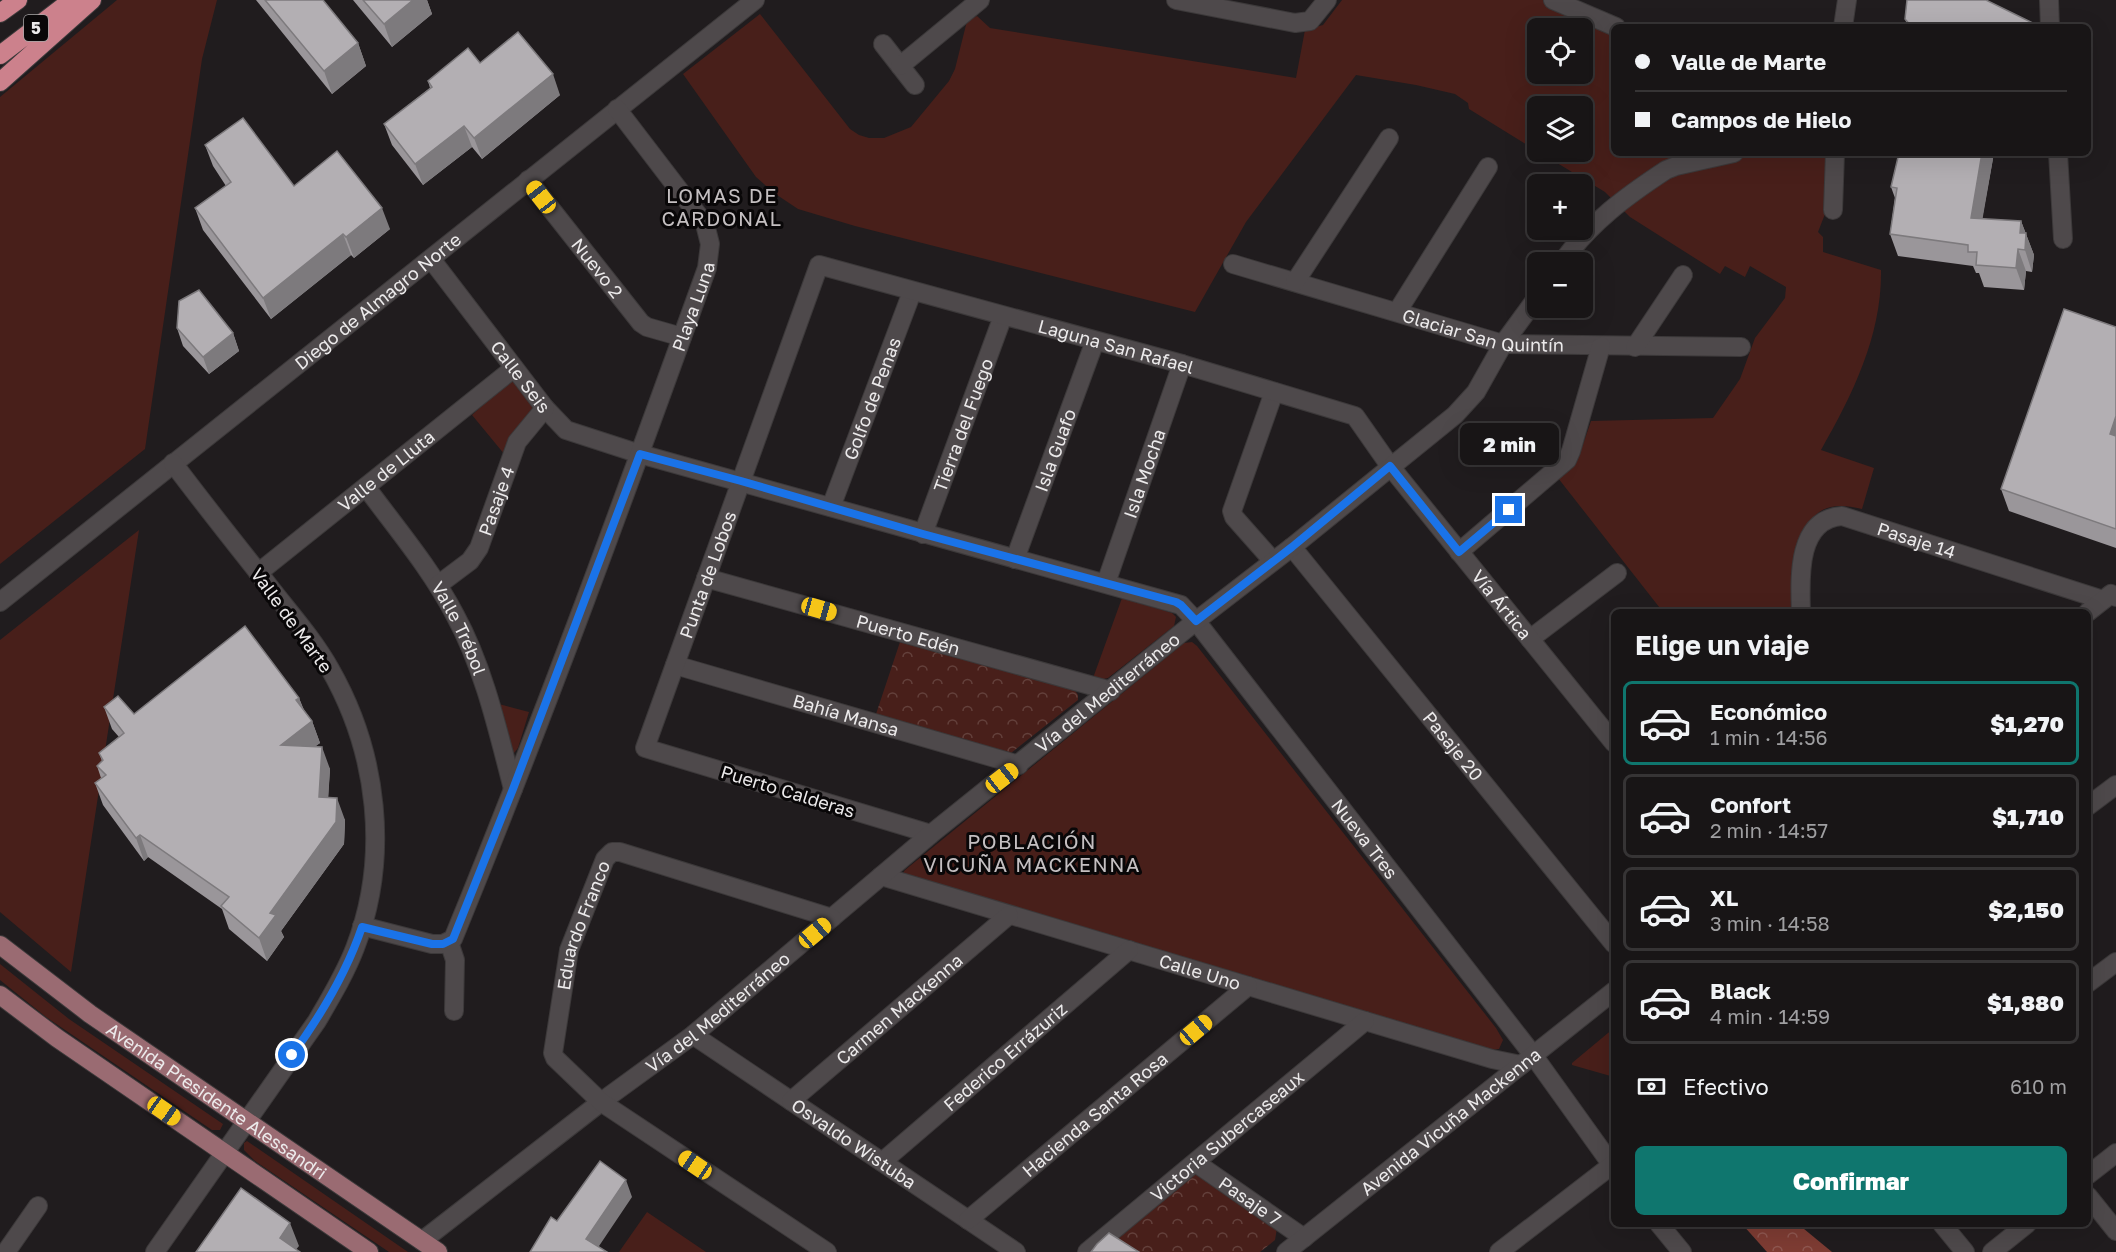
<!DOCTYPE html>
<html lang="es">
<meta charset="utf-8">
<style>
:root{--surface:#181516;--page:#211e1f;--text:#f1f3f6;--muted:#9f9fa1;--line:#363435;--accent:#0f766e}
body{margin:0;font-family:"Golos Text",sans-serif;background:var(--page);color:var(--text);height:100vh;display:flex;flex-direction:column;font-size:22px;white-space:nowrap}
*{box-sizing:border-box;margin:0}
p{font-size:20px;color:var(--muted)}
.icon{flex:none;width:33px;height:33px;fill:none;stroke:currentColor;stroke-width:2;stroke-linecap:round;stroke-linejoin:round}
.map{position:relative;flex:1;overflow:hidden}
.drawer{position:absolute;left:1611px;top:609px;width:480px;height:618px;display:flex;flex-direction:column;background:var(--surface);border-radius:9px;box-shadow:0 6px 24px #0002,0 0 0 2px var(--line)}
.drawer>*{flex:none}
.hud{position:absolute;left:1611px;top:24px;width:480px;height:132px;border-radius:9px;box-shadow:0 6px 24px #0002,0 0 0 2px var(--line);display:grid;align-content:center;height:132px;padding:0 24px;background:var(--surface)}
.controls{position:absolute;left:1527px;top:18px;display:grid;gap:12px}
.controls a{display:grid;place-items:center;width:66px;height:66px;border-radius:9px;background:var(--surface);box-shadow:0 6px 24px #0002,0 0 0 2px var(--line);font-size:30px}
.end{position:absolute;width:27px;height:27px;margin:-14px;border:8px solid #1a73e8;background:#fff;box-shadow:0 0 0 3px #fff}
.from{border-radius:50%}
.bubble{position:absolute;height:42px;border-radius:9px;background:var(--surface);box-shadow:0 6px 24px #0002,0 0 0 2px var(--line);font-size:20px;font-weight:800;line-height:42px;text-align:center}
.car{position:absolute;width:18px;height:36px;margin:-18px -9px;border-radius:8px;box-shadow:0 0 4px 2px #0007;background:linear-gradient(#f5c518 24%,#345 0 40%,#f5c518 0 76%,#345 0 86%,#f5c518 0)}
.hud b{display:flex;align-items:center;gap:21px;height:57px;font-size:22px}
.hud b+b{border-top:2px solid var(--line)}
.hud i{width:15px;height:15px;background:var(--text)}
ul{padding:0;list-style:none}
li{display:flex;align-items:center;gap:18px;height:84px;margin:0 12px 9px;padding:0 12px;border:3px solid var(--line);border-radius:9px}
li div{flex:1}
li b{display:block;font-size:22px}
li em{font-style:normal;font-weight:800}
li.selected{border-color:var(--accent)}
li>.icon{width:54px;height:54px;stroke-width:1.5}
h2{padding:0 24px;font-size:27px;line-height:72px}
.pay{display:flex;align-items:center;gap:15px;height:66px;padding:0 24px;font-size:22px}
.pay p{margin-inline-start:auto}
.primary-button{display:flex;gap:12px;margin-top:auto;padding:12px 24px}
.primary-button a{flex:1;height:69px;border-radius:9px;background:var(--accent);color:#fff;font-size:24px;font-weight:800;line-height:69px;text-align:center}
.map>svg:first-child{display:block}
</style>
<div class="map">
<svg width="2116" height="1252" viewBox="0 0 2116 1252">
<defs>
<pattern id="forest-crowns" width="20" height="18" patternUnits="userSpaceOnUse" patternTransform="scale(1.5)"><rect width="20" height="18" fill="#7e3c33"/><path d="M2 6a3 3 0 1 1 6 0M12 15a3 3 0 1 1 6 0" fill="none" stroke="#905851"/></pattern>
<pattern id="park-crowns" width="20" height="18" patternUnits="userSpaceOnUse" patternTransform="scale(1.5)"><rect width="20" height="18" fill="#481f1a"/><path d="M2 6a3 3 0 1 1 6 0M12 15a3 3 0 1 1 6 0" fill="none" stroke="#63403b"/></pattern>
</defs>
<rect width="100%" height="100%" fill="#201c1e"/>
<path fill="#481f1a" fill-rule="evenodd" d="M 117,0 L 217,0 L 202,59 L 145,449 L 0,564 L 0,97 Z
M 1342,0 L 1543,0 L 1614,31 L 1614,153 L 1832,153 L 1825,214 L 1818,232 L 1823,237 L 1823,252 L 1881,270 C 1882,335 1853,394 1821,450 L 1874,468 L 1862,509 C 1832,502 1814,506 1802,537 L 1795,612 L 1663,612 L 1558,478 L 1580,453 L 1591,421 L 1713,418 L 1740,379 L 1755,338 L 1785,298 L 1786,287 L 1750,266 L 1745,277 L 1725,266 L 1720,274 L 1630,217 L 1605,192 L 1539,152 L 1582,152 L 1582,106 L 1538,106 L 1537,151 L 1469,109 L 1468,103 L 1455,94 L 1416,85 L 1356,75 L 1246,222 L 1195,312 L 855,226 L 798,209 L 774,193 L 756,177 L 683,74 L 760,14 L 850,129 L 859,135 L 869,138 L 884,138 L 911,127 L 949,81 L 955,69 L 967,21 L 977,16 L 990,28 L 1296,78 L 1305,30 L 1323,25 ZM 1538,28 L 1582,28 L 1582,74 L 1538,74 Z
M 515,380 L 535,404 L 534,409 L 517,428 L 511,438 L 505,455 L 472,415 L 509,381 Z
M 139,530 L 71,972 L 0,912 L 0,640 Z
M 1122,598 L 1172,613 L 1176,617 L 1174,626 L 1108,678 L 1099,680 L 1093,678 Z
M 1192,642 L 1197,646 L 1496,1028 L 1503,1040 L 1499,1049 L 1490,1050 L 905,877 L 903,873 L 905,870 L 1184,643 Z
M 499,704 L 529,712 L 518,748 L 514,753 L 511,752 Z
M 0,964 L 69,1019 L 223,1124 L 220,1130 L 212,1130 L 46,1017 L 0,980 Z
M 1614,1028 L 1614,1077 L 1572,1065 L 1572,1063 Z
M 247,1141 L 408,1252 L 389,1252 L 255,1161 L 244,1150 L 244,1143 Z
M 647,1212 L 706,1252 L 619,1252 Z"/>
<path fill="url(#forest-crowns)" d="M 1742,1224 L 1798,1224 L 1832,1252 L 1767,1252 Z"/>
<path fill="url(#park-crowns)" d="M 900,642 L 1074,689 L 1078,695 L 1078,700 L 1011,753 L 1006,753 L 875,717 Z
M 1197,1174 L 1277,1228 L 1275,1240 L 1260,1252 L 1092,1252 L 1188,1175 Z"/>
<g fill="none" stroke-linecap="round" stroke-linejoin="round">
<defs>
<g id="minor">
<path d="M 1176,0 L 1295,23 L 1310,21 L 1327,0"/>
<path d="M 1553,0 L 1616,27"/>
<path d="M 2049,0 L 2050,27"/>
<path d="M 1843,27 L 1847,0"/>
<path d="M 883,44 L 915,85"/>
<path d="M 900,66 L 980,0"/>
<path d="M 2058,153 L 2063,239"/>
<path id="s1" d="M 528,180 L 641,323 L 647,327 L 682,337"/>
<path d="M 1833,210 L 1835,153"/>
<path id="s2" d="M 431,259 L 545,408 L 566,430 L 640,454 L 1181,605 L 1196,621 L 1533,1055 L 1614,1168"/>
<path d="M 1562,262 C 1591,222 1625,197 1666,170 L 1676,166 L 1734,153"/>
<path id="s3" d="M 1233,264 L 1503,344 L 1741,347"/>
<path d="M 1295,282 L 1389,138"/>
<path d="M 1397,312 L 1488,167"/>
<path d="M 1635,347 L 1683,275"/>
<path id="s4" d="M 366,487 C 397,529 431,569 455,615 C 484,668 498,731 513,789"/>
<path id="s5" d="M 831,507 L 912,292"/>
<path id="s6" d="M 923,534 L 1003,316"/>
<path id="s7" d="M 1292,547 L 1614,944"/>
<path d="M 1459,552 L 1567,460 L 1571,451 L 1601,346"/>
<path id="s8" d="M 1015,559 L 1095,341"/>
<path d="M 1273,561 L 1234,517 L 1232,511 L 1274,392"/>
<path id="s9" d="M 258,573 L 514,368"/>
<path id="s10" d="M 706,578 L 1111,691"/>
<path id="s11" d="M 1106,583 L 1182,364"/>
<path id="s12" d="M 438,585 L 470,561 L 479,548 L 517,442 L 545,408"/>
<path id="s13" d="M 0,602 L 755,0"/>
<path id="s14" d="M 1801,612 C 1800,580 1796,519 1842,516 L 2103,600"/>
<path d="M 2088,612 L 2111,594 L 2116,597"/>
<path d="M 1530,639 L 1617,573"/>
<path id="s15" d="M 675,665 L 1019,765"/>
<path d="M 2088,806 L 2116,785"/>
<path id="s16" d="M 931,834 L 645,748 L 819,265 L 1182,364 L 1355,416 L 1390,466 L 1614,743"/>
<path id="s17" d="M 881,876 L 1492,1059 L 1521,1065"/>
<path id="s18" d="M 362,926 L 432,944 L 443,944 L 453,939 C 544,717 626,493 707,268 L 710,244 L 705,224 L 617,109"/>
<path d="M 449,942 L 455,960 L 454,1011"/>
<path d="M 2088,983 L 2116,962"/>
<path id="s19" d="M 693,1035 L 1016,1252"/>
<path id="s20" d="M 791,1101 L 1009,915"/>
<path id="s21" d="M 882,1162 L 1129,950"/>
<path id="s22" d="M 1196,1163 L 1304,1238"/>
<path d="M 2088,1175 L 2116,1153"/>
<path d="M 2088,1196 L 2116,1231"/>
<path id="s23" d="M 968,1220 L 1248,986"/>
<path d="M 1659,1224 L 1682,1252"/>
<path d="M 1942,1224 L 1965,1252"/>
<path id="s24" d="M 422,1241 L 601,1102 L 693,1035 L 931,834 L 1196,621 L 1292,547 L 1455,415 L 1476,392 L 1503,344 L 1538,296"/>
<path d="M 6,1252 L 38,1206"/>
<path d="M 155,1252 L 317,1021 C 331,997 345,974 355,948 C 390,857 378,753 330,669 C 312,637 287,610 265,581 C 234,542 203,503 173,463"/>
<path id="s25" d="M 827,1252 L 601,1102 L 555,1058 L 553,1053 L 569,950 L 605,859 L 612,852 L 620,852 L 832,918"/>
<path id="s26" d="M 1087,1252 L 1365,1021"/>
<path id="s27" d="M 1286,1252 L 1614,991"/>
<path d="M 1499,1252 L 1612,1165"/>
<path d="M 1992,1252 L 2027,1224"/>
</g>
<g id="major">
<path id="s28" d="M 0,945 L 90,1014 L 438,1252"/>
<path d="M 0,995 L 57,1038 L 369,1252"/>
</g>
<path id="highway" d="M 0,13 L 18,0
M 0,55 L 72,0
M 0,82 L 92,0"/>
</defs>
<use href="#minor" stroke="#3c393a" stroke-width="20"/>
<use href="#major" stroke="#3c393a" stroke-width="20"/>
<use href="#highway" stroke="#3c393a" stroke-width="20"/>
<use href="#minor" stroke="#4e494b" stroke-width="18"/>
<use href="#major" stroke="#9a6b72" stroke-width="18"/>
<use href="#highway" stroke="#cc818c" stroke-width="18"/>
</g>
<path fill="#9a969a" d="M 256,0 L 323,0 L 358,43 L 366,66 L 332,94 Z
M 353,0 L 427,0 L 432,14 L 392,47 Z
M 1905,19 L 2040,27 L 1908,27 Z
M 480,63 L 560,95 L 482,159 L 472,147 L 423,185 L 392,145 L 384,124 L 430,88 L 428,81 Z
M 205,145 L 294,186 L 390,229 L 354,258 L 351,255 L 271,319 L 203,230 L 195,208 L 226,186 L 213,166 Z
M 1899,153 L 1994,153 L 1982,219 L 2021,221 L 2034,255 L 2032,272 L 2026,271 L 2024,290 L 1984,287 L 1979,273 L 1976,273 L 1973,266 L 1898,256 L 1890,234 L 1895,198 L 1891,187 Z
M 2116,327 L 2116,548 L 2009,511 L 2001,489 Z
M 177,328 L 233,333 L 239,351 L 209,374 L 183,346 Z
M 299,698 L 304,710 L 312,721 L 320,743 L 315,746 L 330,769 L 328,797 L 345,820 L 344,844 L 281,931 L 284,937 L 267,961 L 229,929 L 222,909 L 148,857 L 144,861 L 103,805 L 95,783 L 101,778 L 97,766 L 102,761 L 99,753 L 119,737 L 112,729 L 104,707 L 134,714 Z"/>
<path fill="#7d7a7d" d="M 413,0 L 427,0 L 432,14 L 392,47 L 384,24 Z
M 358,43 L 366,66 L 332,94 L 324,71 Z
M 553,74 L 560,95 L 482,159 L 474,138 Z
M 464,126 L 472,147 L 423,185 L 415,164 Z
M 1982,153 L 1994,153 L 1979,239 L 1971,218 Z
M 382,208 L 390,229 L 354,258 L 346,237 Z
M 2021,221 L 2034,255 L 2032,272 L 2025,250 L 2020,233 Z
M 343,234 L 351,255 L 271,319 L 263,298 Z
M 2018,249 L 2026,271 L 2024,290 L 2016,268 Z
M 233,333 L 239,351 L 209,374 L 203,357 Z
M 2116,416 L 2116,451 L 2110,434 Z
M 299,698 L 307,720 L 296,700 Z
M 312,721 L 320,743 L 289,767 L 281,745 Z
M 322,747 L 330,769 L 327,819 L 319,797 Z
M 337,798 L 345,820 L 344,844 L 281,931 L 284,937 L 267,961 L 259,938 L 270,913 Z
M 140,835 L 148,857 L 144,861 L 136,838 Z
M 626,1180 L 632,1197 L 595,1252 L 586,1239 Z
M 290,1223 L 299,1246 L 294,1252 L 280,1238 Z"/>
<path fill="#b3afb3" stroke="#7d7a7d" stroke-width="1.5" d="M 265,0 L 323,0 L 358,43 L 324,71 Z
M 363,0 L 413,0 L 384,24 Z
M 1907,0 L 1986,0 L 2039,26 L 2039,27 L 1912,27 L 1905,19 Z
M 518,32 L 553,74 L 474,138 L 464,126 L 415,164 L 384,124 L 432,87 L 428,81 L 468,48 L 480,63 Z
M 243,118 L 294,186 L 337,151 L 382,208 L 346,237 L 343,234 L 263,298 L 195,208 L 231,182 L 205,145 Z
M 1899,153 L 1982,153 L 1971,218 L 2021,221 L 2020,233 L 2026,233 L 2025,250 L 2018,249 L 2016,268 L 1976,265 L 1977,252 L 1968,252 L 1968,245 L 1890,234 L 1897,188 L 1891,187 Z
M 199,290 L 233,333 L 203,357 L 177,328 L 179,301 Z
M 2064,309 L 2116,327 L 2116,416 L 2110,434 L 2116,436 L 2116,529 L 2001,489 Z
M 245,626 L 299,698 L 296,700 L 312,721 L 281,745 L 322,747 L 319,797 L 337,798 L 336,822 L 270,913 L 276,915 L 259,938 L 221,906 L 229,897 L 140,835 L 136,838 L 95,783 L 106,775 L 97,766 L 103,760 L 99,753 L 124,733 L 104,707 L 118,696 L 134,714 Z
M 600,1161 L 626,1180 L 586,1239 L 607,1252 L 530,1252 L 551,1217 L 557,1221 Z
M 241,1188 L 290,1223 L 280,1238 L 300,1252 L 196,1252 Z
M 1109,1233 L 1139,1252 L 1091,1252 L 1097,1244 Z"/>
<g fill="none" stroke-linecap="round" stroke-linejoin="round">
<path stroke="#1a73e8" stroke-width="8" d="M 292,1055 C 322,1014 346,974 362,927 L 432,944 L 443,944 L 453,939 L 513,789 L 640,454 L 741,481 L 923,534 L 1176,602 L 1181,605 L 1196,621 L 1292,547 L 1390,466 L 1459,552 L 1509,510"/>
</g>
<g text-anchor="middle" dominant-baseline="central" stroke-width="6" stroke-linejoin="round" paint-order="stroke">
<rect fill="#090708" stroke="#a8a6a7" stroke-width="1.5" x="24" y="15" width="24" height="26" rx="4.5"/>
<g font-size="16" font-weight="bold" fill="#eceaeb">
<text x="36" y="28">5</text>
</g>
<g font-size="18" fill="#eceaeb" stroke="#090708">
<text stroke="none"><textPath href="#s1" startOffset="112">Nuevo 2</textPath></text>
<text stroke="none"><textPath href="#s13" startOffset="483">Diego de Almagro Norte</textPath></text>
<text stroke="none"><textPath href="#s18" startOffset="771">Playa Luna</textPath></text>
<text stroke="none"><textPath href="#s3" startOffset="260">Glaciar San Quintín</textPath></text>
<text stroke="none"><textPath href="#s16" startOffset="1120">Laguna San Rafael</textPath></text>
<text stroke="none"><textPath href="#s2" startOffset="148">Calle Seis</textPath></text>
<text stroke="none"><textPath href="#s5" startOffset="116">Golfo de Penas</textPath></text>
<text stroke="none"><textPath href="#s6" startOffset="116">Tierra del Fuego</textPath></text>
<text stroke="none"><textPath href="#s8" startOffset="116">Isla Guafo</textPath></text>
<text stroke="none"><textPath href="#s9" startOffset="164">Valle de Lluta</textPath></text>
<text stroke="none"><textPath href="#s11" startOffset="116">Isla Mocha</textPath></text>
<text stroke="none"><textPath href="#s12" startOffset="106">Pasaje 4</textPath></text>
<text stroke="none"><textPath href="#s14" startOffset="195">Pasaje 14</textPath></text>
<text stroke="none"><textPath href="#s16" startOffset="483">Punta de Lobos</textPath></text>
<text stroke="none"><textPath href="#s16" startOffset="1608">Vía Ártica</textPath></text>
<text transform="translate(292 620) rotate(54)">Valle de Marte</text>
<text stroke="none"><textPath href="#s4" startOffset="170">Valle Trébol</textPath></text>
<text stroke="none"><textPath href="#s10" startOffset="210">Puerto Edén</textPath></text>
<text stroke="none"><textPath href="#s24" startOffset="878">Vía del Mediterráneo</textPath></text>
<text stroke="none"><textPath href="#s15" startOffset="178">Bahía Mansa</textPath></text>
<text stroke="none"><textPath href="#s7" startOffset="256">Pasaje 20</textPath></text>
<text transform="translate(788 791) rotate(17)">Puerto Calderas</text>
<text stroke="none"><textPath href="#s2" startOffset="1155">Nueva Tres</textPath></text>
<text stroke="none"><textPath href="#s25" startOffset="472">Eduardo Franco</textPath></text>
<text stroke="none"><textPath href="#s17" startOffset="333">Calle Uno</textPath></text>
<text stroke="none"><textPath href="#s20" startOffset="142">Carmen Mackenna</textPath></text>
<text stroke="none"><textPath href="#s24" startOffset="374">Vía del Mediterráneo</textPath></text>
<text stroke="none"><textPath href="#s21" startOffset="162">Federico Errázuriz</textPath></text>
<text stroke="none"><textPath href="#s28" startOffset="267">Avenida Presidente Alessandri</textPath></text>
<text stroke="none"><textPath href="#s23" startOffset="165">Hacienda Santa Rosa</textPath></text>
<text stroke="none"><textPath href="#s27" startOffset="210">Avenida Vicuña Mackenna</textPath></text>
<text stroke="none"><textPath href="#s26" startOffset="182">Victoria Subercaseaux</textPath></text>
<text stroke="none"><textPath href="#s19" startOffset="194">Osvaldo Wistuba</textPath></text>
<text stroke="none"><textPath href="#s22" startOffset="66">Pasaje 7</textPath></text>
</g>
<g font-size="20" letter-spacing="1.5" fill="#c4bfc1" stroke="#090708">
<text x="722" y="195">LOMAS DE<tspan x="722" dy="23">CARDONAL</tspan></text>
<text x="1032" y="841">POBLACIÓN<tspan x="1032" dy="23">VICUÑA MACKENNA</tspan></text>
</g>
</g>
</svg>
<div class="controls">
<a><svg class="icon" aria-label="locate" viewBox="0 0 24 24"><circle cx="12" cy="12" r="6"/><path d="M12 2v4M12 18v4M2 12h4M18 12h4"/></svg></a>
<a><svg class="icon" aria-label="layers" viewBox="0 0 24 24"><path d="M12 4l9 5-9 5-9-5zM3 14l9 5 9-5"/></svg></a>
<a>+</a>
<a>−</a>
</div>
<i class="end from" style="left:292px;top:1055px"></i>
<i class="end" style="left:1509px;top:510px"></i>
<div class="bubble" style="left:1460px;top:423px;width:99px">2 min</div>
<i class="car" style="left:541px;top:197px;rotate:322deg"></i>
<i class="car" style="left:819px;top:609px;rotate:106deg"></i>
<i class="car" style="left:1002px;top:778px;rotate:52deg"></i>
<i class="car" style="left:815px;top:933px;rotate:50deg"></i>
<i class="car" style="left:1196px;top:1030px;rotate:50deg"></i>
<i class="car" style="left:164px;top:1111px;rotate:125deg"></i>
<i class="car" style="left:695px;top:1165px;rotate:304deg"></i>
<div class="hud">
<b><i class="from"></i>Valle de Marte</b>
<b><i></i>Campos de Hielo</b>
</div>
<section class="drawer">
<h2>Elige un viaje</h2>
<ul>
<li class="selected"><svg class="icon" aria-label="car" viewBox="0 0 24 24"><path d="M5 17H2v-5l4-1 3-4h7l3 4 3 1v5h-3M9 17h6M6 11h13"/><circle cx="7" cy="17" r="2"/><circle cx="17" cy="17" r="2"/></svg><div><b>Económico</b><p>1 min · 14:56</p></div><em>$1,270</em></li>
<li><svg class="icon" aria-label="car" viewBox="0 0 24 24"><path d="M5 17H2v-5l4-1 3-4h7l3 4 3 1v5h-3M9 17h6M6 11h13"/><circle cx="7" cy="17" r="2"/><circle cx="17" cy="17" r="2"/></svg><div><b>Confort</b><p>2 min · 14:57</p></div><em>$1,710</em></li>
<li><svg class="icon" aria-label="car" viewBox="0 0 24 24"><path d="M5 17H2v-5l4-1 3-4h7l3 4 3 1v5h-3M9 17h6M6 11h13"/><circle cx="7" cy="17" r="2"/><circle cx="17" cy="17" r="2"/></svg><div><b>XL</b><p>3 min · 14:58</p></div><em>$2,150</em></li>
<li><svg class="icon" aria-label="car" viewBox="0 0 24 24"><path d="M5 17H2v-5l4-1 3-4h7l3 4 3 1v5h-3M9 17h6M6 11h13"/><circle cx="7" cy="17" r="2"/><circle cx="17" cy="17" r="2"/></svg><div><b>Black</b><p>4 min · 14:59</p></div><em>$1,880</em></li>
</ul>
<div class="pay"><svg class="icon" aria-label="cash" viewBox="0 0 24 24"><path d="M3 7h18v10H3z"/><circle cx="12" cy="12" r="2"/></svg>Efectivo<p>610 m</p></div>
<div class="primary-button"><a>Confirmar</a></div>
</section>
</div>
